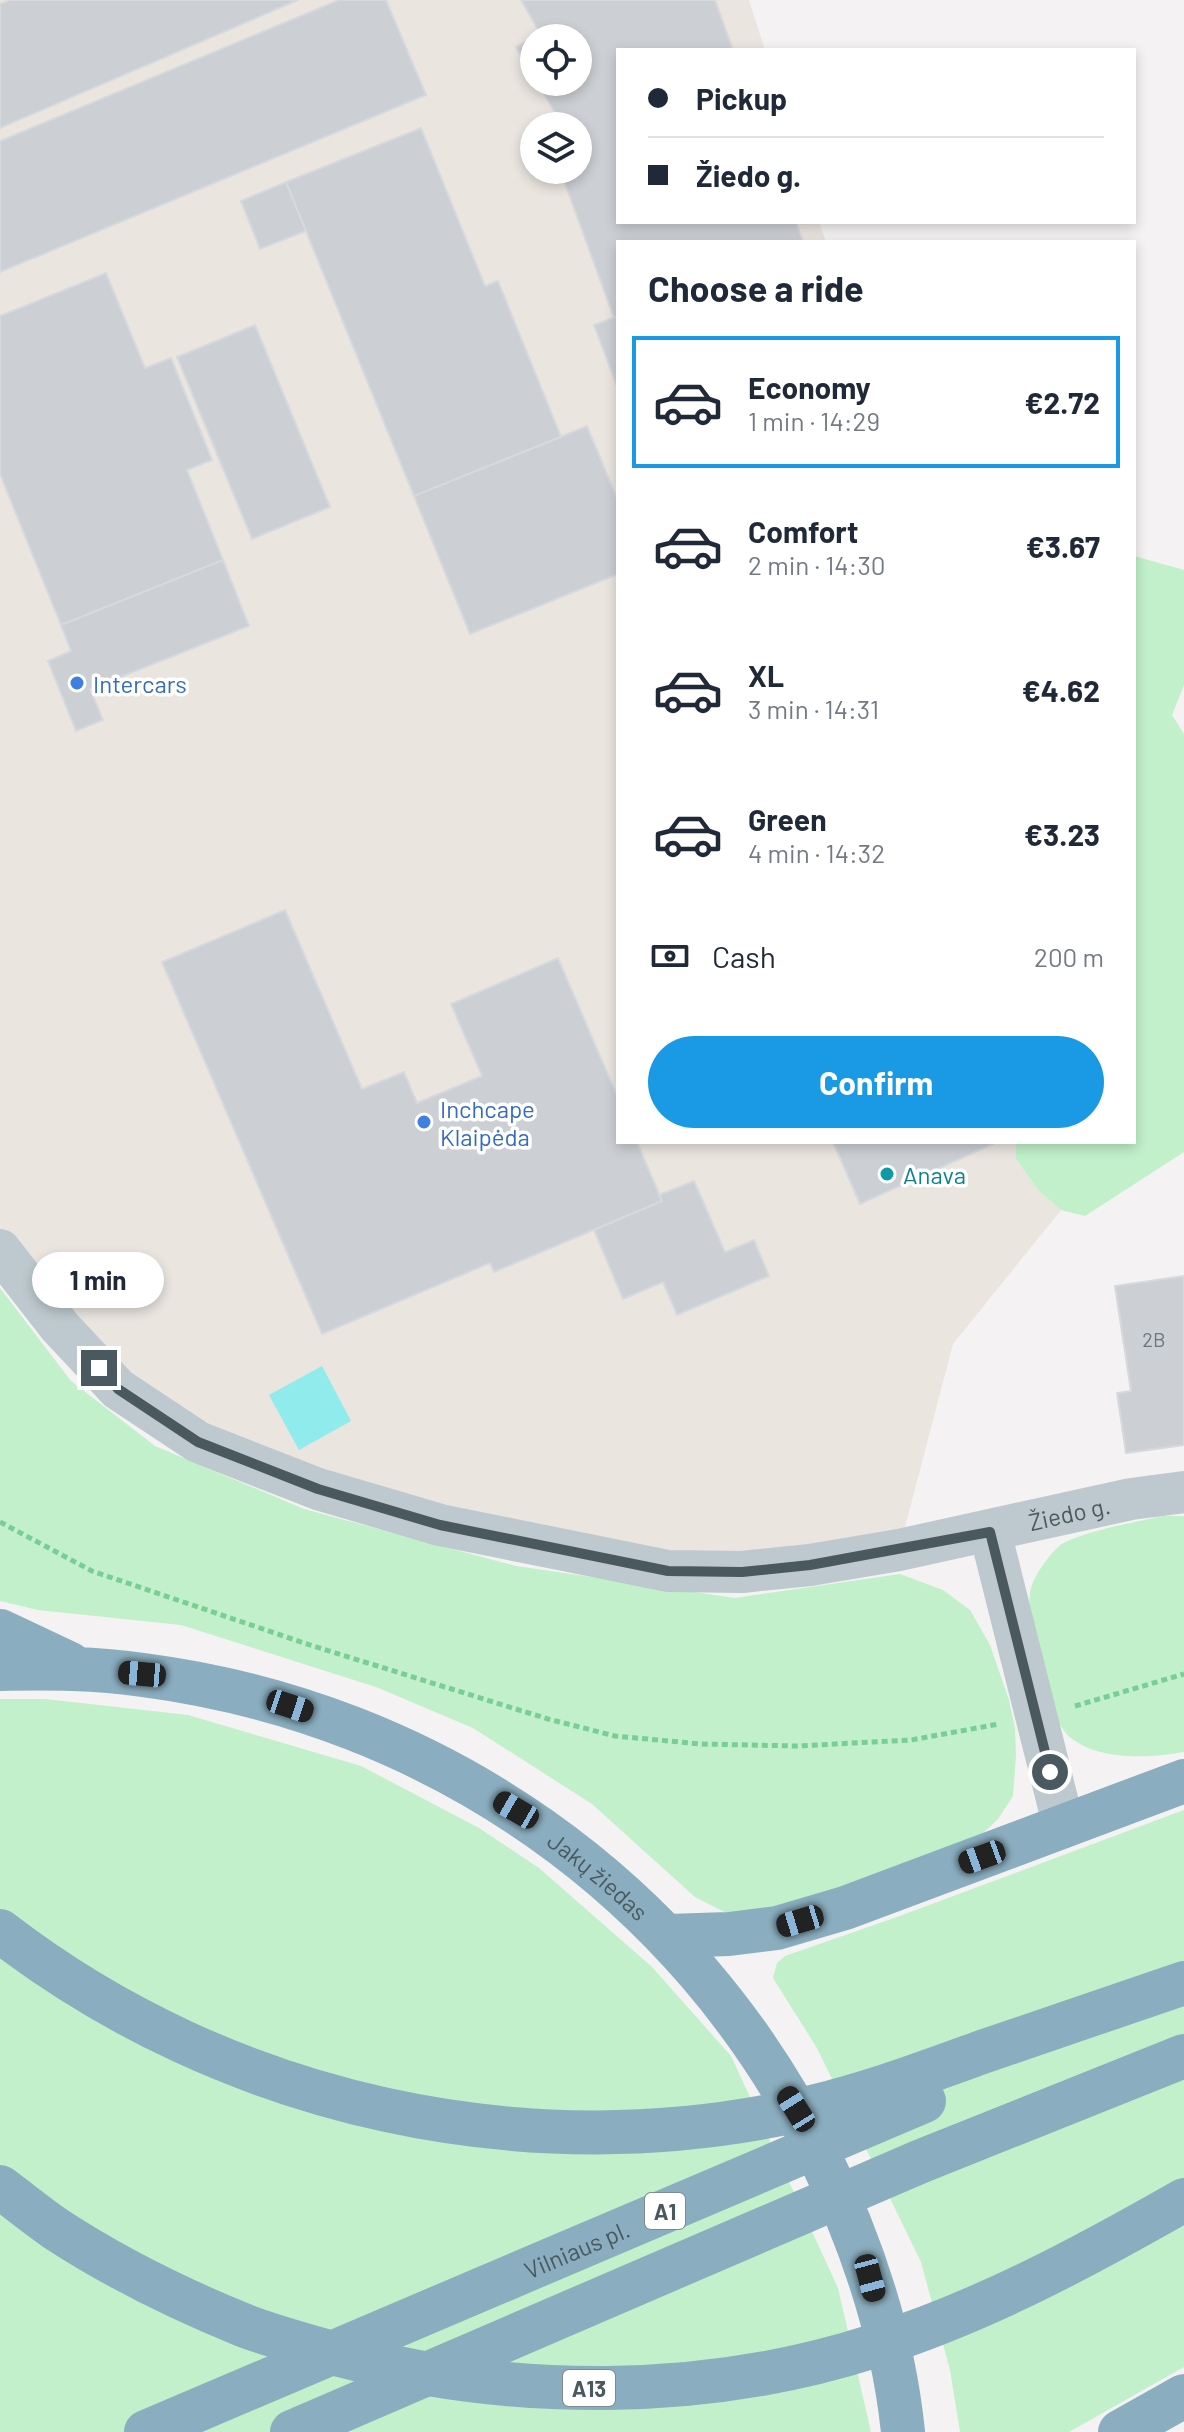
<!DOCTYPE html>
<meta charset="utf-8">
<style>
:root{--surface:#fff;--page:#f6f6f7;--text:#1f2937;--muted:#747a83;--line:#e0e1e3;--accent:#1a9ae5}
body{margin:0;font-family:Barlow,sans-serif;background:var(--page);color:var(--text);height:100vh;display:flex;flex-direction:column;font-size:30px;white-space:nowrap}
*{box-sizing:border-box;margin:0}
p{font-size:26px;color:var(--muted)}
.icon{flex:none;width:44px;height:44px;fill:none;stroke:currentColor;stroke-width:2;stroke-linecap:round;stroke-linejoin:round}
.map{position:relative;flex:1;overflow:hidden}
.sheet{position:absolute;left:616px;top:240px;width:520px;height:904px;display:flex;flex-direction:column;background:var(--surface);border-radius:0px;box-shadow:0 4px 12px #0003}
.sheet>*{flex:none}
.hud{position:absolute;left:616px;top:48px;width:520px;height:176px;border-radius:0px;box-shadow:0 4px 12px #0003;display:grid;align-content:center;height:176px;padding:0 32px;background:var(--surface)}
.tools{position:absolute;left:520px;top:24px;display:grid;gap:16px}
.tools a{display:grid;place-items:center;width:72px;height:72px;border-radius:50%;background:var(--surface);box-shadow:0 4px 12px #0003;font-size:40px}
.end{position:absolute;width:36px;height:36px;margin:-18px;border:10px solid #49595f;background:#fff;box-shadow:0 0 0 4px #fff}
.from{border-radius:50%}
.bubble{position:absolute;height:56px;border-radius:28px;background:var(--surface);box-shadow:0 4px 12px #0003;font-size:26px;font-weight:700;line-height:56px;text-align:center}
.car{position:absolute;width:24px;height:48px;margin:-24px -12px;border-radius:10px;box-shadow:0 0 6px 2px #0007;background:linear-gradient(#222 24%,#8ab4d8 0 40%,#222 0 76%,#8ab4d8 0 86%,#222 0)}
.hud b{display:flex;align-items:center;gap:28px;height:76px;font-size:30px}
.hud b+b{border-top:2px solid var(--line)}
.hud i{width:20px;height:20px;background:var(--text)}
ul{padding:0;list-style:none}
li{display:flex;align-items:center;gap:24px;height:132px;margin:0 16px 12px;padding:0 16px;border:4px solid transparent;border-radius:0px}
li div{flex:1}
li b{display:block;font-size:30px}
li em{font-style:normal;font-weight:700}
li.on{border-color:var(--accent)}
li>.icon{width:72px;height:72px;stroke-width:1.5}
h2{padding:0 32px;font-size:36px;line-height:96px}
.pay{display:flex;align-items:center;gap:20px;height:88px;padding:0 32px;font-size:30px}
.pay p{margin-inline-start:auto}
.primary-button{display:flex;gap:16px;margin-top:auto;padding:16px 32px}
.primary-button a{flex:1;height:92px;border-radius:48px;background:var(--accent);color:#fff;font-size:32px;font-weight:700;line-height:92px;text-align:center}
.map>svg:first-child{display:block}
</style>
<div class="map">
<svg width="1184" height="2432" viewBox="0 0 1184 2432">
<rect width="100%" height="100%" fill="#f4f2f2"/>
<path fill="#eae5df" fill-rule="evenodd" d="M 0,0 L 749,0 L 765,50 L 618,50 L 618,222 L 819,222 L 826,242 L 618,242 L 618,1142 L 1016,1142 L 1016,1159 L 1038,1190 L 1061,1210 L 953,1344 L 899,1550 L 668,1571 L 198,1442 L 0,1250 ZM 534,38 L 578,38 L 578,82 L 534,82 ZM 534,126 L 578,126 L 578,170 L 534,170 Z"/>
<path fill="#c1f0ca" d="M 1134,556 L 1184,570 L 1184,685 L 1172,715 L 1184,734 L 1184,1152 L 1085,1216 L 1061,1210 L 1038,1190 L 1016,1159 L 1016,1142 L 1134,1142 Z
M 0,1288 L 71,1381 L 155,1446 L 304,1509 L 516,1566 L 735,1598 L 900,1574 L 943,1590 L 970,1610 L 990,1645 L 1009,1700 L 1015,1728 L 1016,1755 L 1013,1796 L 998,1819 L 982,1834 L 888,1871 L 777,1910 L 736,1918 L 695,1897 L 592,1804 L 473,1728 L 376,1687 L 181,1625 L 38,1610 L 0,1601 Z
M 1163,1516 L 1184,1516 L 1184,1752 C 1150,1758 1100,1761 1071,1738 C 1047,1719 1026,1624 1030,1593 C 1032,1578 1047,1558 1058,1547 C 1073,1533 1141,1521 1163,1516 Z
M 0,1699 L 45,1699 L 188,1715 L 361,1766 L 479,1828 L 539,1868 L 652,1967 L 731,2056 L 838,2288 L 871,2432 L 0,2432 Z
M 1184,1810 L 1184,2367 L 1069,2432 L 960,2432 L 950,2370 L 921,2262 L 817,2048 L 773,1978 L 777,1963 L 785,1956 L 897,1917 Z"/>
<path fill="#8febec" d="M 322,1366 L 351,1421 L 299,1450 L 269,1395 Z"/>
<path fill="#ccd0d4" stroke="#d6d9dd" stroke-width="2" d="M 10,0 L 298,0 L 0,128 L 0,4 Z
M 339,0 L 386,0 L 426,95 L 0,272 L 0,141 Z
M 521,0 L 715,0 L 733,50 L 618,50 L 618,222 L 796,222 L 803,242 L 618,242 L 618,316 L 614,318 L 563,178 L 586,165 L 578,152 L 578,126 L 563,126 L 537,82 L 578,82 L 578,38 L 534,38 L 534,77 L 516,47 L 540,33 Z
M 421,128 L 485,286 L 498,281 L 561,437 L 414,496 L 286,182 Z
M 286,182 L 306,231 L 260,249 L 241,201 Z
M 106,273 L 145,368 L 171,358 L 212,460 L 187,470 L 223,560 L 61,625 L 0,474 L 0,316 Z
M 618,316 L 618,389 L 594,325 Z
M 255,325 L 330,507 L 252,539 L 177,357 Z
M 587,426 L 618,501 L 618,574 L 470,634 L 414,496 Z
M 223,560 L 249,626 L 90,689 L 103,720 L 76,731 L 48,661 L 71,651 L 61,625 Z
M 285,910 L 362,1089 L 404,1072 L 417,1103 L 482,1076 L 451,1004 L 558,958 L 618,1098 L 618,1142 L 637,1142 L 662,1201 L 494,1272 L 490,1263 L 322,1334 L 162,962 Z
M 833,1142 L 992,1142 L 993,1144 L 860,1204 Z
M 694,1181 L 725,1252 L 754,1240 L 769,1276 L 677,1315 L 663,1282 L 623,1299 L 594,1230 L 662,1201 L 659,1195 Z
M 1184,1276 L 1184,1445 L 1126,1453 L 1117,1393 L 1131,1391 L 1115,1286 Z"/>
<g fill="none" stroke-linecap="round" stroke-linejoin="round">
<path stroke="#79ce94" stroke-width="5" stroke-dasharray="6 4" stroke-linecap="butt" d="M 0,1522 L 92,1571 L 310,1645 L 548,1719 L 615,1736 L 701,1744 L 797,1746 L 911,1740 L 999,1724
M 1075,1706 L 1184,1674"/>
<g stroke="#bdc9ce" stroke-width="42">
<path id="s1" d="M 0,1250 L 60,1327 L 118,1389 L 198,1442 L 318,1489 L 440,1525 L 534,1544 L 668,1571 L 742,1572 L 810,1565 L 899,1550 L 1131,1499 L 1184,1492"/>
<path d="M 990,1532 L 1064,1827"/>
</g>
<g stroke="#8aaebf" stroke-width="44">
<path d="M 0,1631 L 70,1664"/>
<path id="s2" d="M 0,1669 C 48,1668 96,1668 143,1675 C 435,1713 687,1889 818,2153 C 861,2240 893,2334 903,2432"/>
<path d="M 0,1931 C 227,2106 529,2173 808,2108 C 868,2094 924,2073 982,2052 C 1049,2029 1117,2006 1184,1983"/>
<path d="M 668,1936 L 729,1934 L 777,1928 L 845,1908 L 1184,1781"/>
<path d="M 0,2187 C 19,2201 37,2216 56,2229 C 114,2267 179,2299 243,2325 C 274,2337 308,2346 340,2355 C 513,2400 703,2401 874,2346 C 984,2311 1084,2257 1184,2200"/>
<path id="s3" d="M 146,2432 L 924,2101"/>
<path d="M 292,2432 L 919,2162 L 1184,2056"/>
<path d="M 1120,2432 L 1184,2396"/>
</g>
</g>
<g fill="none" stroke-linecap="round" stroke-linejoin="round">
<path stroke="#49595f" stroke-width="10" d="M 99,1368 L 118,1389 L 198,1442 L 318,1489 L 440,1525 L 668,1571 L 742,1572 L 810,1565 L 990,1532 L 1050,1772"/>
</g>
<g fill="#3f7fe0" stroke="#fff" stroke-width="3">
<circle cx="77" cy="683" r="8"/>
<circle cx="424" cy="1122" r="8"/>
</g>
<circle fill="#0f9aa8" stroke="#fff" stroke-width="3" cx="887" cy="1174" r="8"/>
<g text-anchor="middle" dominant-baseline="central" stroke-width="7" stroke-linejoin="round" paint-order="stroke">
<g font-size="20" fill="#6a777c">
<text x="1154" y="1339">2B</text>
</g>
<g fill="#fff" stroke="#808b8f" stroke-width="2">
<rect x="645" y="2193" width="40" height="36" rx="6"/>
<rect x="563" y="2370" width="52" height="36" rx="6"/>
</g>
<g font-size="22" font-weight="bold" fill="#49595f">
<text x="665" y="2211">A1</text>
<text x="589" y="2388">A13</text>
</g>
<g font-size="24" fill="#366cbe" stroke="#fff" text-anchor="start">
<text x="93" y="683">Intercars</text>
<text x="440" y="1108">Inchcape<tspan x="440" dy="28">Klaipėda</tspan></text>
</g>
<g font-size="24" fill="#0d838f" stroke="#fff" text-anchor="start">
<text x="903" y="1174">Anava</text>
</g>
<g font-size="24" fill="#49595f" stroke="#fff">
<text stroke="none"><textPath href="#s1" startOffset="1174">Žiedo g.</textPath></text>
<text stroke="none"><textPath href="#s2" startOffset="648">Jakų žiedas</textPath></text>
<text stroke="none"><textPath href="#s3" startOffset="468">Vilniaus pl.</textPath></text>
</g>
</g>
</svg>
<div class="tools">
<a><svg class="icon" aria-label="locate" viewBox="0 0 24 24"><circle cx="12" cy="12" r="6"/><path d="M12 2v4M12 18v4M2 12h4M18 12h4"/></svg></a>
<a><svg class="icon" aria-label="layers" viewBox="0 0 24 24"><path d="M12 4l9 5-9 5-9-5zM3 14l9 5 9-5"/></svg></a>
</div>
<i class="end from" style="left:1050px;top:1772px"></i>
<i class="end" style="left:99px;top:1368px"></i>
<div class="bubble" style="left:32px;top:1252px;width:132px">1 min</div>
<i class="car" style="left:142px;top:1674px;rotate:275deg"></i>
<i class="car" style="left:290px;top:1706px;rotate:108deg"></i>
<i class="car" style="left:516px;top:1810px;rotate:300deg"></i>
<i class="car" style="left:982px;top:1857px;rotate:250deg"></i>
<i class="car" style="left:800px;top:1921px;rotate:253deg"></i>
<i class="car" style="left:796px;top:2109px;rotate:328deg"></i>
<i class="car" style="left:870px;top:2278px;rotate:165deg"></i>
<div class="hud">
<b><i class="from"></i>Pickup</b>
<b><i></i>Žiedo g.</b>
</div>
<section class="sheet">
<h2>Choose a ride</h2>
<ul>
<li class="on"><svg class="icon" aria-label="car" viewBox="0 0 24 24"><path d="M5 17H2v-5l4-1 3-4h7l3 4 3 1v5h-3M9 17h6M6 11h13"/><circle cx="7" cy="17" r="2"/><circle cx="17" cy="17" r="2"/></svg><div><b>Economy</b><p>1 min · 14:29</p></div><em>€2.72</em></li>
<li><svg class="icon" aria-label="car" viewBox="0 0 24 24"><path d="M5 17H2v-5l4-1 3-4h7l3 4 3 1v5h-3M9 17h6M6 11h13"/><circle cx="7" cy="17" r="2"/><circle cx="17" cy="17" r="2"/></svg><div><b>Comfort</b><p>2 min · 14:30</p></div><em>€3.67</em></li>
<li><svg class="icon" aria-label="car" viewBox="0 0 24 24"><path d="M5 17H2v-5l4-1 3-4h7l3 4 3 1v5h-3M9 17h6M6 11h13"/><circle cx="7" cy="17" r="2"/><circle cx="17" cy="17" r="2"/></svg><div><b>XL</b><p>3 min · 14:31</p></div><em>€4.62</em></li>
<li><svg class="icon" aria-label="car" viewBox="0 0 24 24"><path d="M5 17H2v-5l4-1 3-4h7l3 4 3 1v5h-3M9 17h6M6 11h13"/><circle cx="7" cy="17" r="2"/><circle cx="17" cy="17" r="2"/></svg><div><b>Green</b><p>4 min · 14:32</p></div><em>€3.23</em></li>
</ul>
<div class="pay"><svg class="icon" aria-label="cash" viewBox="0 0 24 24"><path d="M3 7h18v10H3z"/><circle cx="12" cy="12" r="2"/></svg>Cash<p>200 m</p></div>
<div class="primary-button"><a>Confirm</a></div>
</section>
</div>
